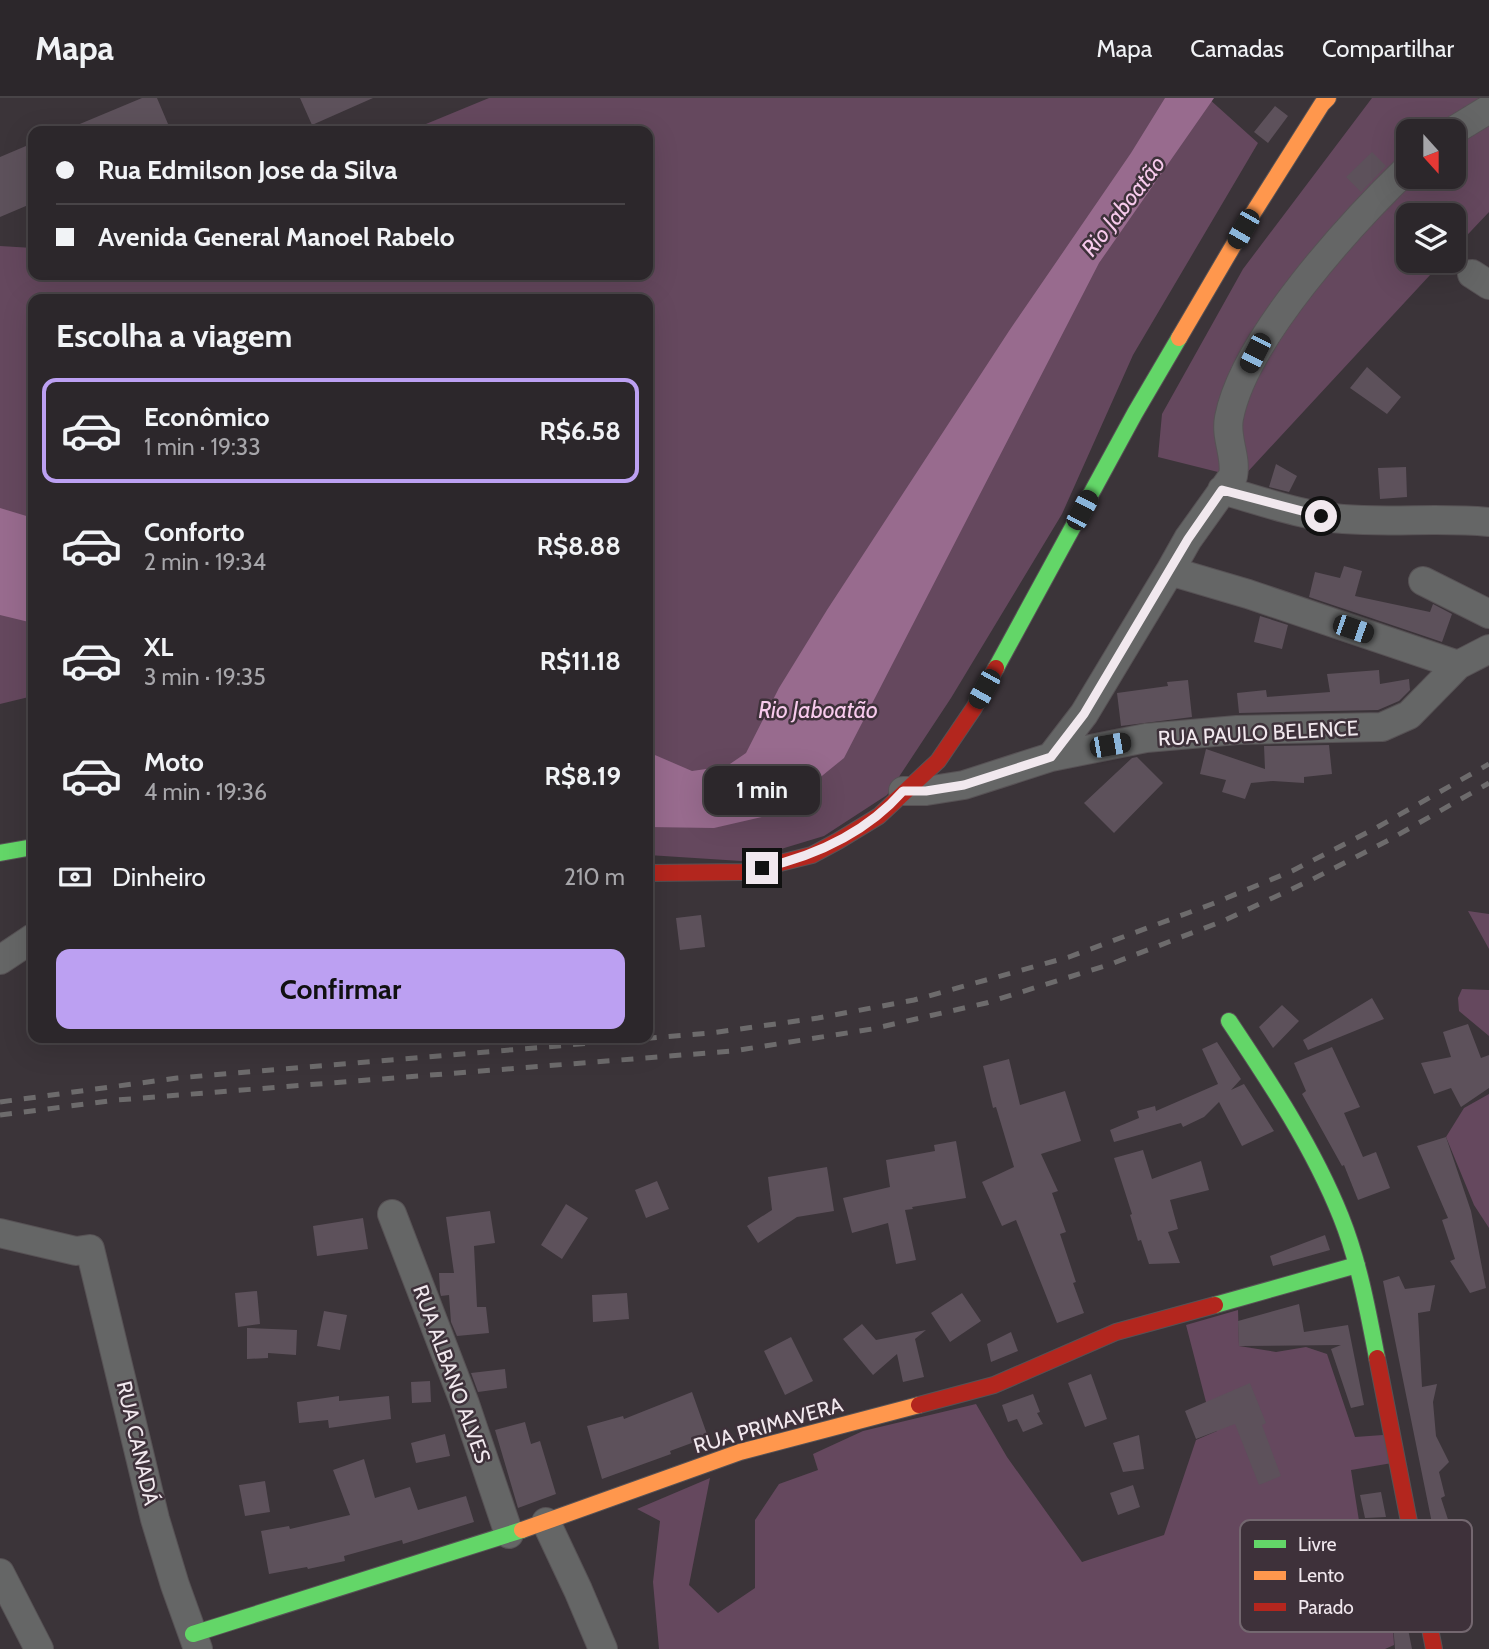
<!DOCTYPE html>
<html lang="pt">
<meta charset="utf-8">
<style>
:root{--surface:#2c272b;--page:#342f33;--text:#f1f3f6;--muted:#a6a5a9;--line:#484447;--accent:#bca0f2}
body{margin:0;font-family:Cabin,sans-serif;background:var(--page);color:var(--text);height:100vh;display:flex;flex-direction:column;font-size:26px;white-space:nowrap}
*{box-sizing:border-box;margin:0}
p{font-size:23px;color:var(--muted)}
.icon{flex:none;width:38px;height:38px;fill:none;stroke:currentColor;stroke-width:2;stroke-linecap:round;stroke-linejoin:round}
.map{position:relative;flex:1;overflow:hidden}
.sheet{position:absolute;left:28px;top:196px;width:625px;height:749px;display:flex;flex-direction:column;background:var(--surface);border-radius:14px;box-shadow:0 7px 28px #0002,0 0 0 2px var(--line)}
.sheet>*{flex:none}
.hud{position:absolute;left:28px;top:28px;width:625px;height:154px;border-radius:14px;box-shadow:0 7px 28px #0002,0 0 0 2px var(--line);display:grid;align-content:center;height:154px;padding:0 28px;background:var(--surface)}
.needle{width:46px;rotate:159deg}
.controls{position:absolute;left:1396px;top:21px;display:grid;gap:14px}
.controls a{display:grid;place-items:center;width:70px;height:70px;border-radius:14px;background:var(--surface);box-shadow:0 7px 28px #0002,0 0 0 2px var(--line);font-size:35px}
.end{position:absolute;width:32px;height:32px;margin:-16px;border:9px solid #f1e8ee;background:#111;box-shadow:0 0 0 4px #111}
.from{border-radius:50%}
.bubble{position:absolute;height:49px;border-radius:14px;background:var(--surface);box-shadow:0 7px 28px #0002,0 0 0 2px var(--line);font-size:23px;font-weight:700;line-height:49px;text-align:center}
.car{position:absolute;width:21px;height:42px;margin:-21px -10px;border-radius:9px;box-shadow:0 0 5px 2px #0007;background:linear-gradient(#222 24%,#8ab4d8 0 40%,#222 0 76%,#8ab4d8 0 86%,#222 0)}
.hud b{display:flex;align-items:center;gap:24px;height:66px;font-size:26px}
.hud b+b{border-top:2px solid var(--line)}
.hud i{width:18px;height:18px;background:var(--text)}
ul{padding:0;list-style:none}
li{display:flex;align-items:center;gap:21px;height:105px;margin:0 14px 10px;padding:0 14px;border:4px solid transparent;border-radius:14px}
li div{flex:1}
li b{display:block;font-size:26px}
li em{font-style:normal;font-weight:700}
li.current{border-color:var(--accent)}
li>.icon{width:63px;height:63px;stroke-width:1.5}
h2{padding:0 28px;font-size:32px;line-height:84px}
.pay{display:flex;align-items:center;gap:18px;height:77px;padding:0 28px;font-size:26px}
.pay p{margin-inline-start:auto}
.button{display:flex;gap:14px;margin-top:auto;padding:14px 28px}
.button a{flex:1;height:80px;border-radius:14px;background:var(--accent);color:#111;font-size:28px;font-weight:700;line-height:80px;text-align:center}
header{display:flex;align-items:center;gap:42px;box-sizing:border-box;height:98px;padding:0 35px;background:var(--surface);border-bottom:2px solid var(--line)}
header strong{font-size:33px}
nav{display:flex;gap:38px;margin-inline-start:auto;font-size:24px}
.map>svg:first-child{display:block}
</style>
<header>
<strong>Mapa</strong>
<nav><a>Mapa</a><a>Camadas</a><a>Compartilhar</a></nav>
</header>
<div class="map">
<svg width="1489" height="1551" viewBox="0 0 1489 1551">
<rect width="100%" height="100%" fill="#3b3439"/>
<path fill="#65485e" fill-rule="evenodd" d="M 489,0 L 1208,0 L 1258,45 L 1133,257 L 1062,416 L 951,600 L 887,697 L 824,738 L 741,763 L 648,757 L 648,201 L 33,201 L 33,598 L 0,606 L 0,148 L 33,150 L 33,177 L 648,177 L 648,33 L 409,33 Z
M 1372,0 L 1489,0 L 1489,114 L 1454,151 L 1454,117 L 1409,117 L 1409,163 L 1443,163 L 1242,380 L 1158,359 L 1162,316 L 1243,171 ZM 1409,33 L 1454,33 L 1454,79 L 1409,79 Z
M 1468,813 L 1489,816 L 1489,851 Z
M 1462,891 L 1489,892 L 1489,938 L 1459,913 L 1458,900 Z
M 1489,996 L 1489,1130 L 1474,1107 L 1446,1039 L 1464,1010 Z
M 1238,1212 L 1239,1248 L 1276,1254 L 1306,1249 L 1327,1256 L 1355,1339 L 1383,1337 L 1398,1364 L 1351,1372 L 1360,1429 L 1373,1434 L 1377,1459 L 1392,1468 L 1391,1501 L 1394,1547 L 1385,1551 L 659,1551 L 653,1484 L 660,1423 L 637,1411 L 710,1380 L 689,1487 L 718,1515 L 755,1490 L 755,1422 L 779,1386 L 818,1372 L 813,1356 L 863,1333 L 976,1306 L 1007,1359 L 1082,1464 L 1164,1437 L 1196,1342 L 1217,1333 L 1206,1304 L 1186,1227 Z"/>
<path fill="#986b8e" d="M 1165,0 L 1214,0 L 1099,165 L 844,660 L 775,716 L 714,730 L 648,729 L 648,654 L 692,673 L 727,668 L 746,655 L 779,590 L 827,512 L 1009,233 L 1131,55 Z
M 0,410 L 33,420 L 33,525 L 0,517 Z"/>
<path fill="#5d515b" d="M 142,0 L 157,0 L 171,33 L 63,33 Z
M 300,0 L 373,0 L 312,27 Z
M 1275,8 L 1288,18 L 1268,45 L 1254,34 Z
M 33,45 L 33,105 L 0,119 L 0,59 Z
M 1372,54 L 1386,68 L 1361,94 L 1346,79 Z
M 1367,269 L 1401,299 L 1387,316 L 1350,290 Z
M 1276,366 L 1297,378 L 1289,394 L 1269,389 Z
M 1406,369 L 1407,399 L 1380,401 L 1378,370 Z
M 1344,468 L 1362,473 L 1355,498 L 1430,514 L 1433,506 L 1452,516 L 1442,544 L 1309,499 L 1315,474 L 1340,480 Z
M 1260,518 L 1288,527 L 1282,551 L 1254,544 Z
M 1379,572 L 1380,586 L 1409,581 L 1410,592 L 1399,603 L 1378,612 L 1239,615 L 1237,595 L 1266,592 L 1267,599 L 1330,594 L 1327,576 Z
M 1188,582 L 1192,619 L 1121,628 L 1117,595 L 1168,588 L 1167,584 Z
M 1329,647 L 1332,676 L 1304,679 L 1304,685 L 1273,683 L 1251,685 L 1245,701 L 1222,694 L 1226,682 L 1200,676 L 1206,651 L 1265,671 L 1264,648 Z
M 1137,659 L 1163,685 L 1114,735 L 1084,705 L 1132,660 Z
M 701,817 L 705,849 L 680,852 L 676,820 Z
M 1372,900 L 1384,921 L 1308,952 L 1303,942 Z
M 1282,907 L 1299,923 L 1273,950 L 1259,929 Z
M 1468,926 L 1481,960 L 1489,957 L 1489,990 L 1461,1009 L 1451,990 L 1434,996 L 1421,965 L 1451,959 L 1443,934 Z
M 1217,944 L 1241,981 L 1231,992 L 1244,986 L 1274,1033 L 1242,1048 L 1219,1004 L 1204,1019 L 1183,1029 L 1181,1025 L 1114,1044 L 1110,1032 L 1139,1020 L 1137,1013 L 1155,1008 L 1156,1013 L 1218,986 L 1202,951 Z
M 1332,949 L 1360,1009 L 1344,1015 L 1363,1059 L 1376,1054 L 1390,1090 L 1358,1102 L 1344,1067 L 1342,1068 L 1302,996 L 1306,993 L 1294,965 Z
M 1009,961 L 1020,1007 L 1065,993 L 1081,1043 L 1041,1056 L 1058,1093 L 1052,1095 L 1066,1134 L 1060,1136 L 1076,1184 L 1073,1185 L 1084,1215 L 1057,1225 L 1016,1122 L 1002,1128 L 982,1084 L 1014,1069 L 996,1009 L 993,1010 L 983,968 Z
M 1446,1039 L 1471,1113 L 1486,1190 L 1470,1195 L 1450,1163 L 1455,1161 L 1442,1122 L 1448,1120 L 1417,1048 Z
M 956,1043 L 966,1100 L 912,1109 L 913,1111 L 905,1112 L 916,1162 L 896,1166 L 888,1125 L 852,1135 L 843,1100 L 890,1089 L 886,1062 L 935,1053 L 934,1047 Z
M 1143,1052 L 1152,1081 L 1201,1063 L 1209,1092 L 1170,1102 L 1178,1131 L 1168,1134 L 1180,1165 L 1149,1166 L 1141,1142 L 1138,1143 L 1130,1117 L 1132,1116 L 1114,1060 Z
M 827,1069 L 834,1113 L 797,1119 L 758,1145 L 747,1128 L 772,1112 L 768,1079 Z
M 657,1083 L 669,1111 L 646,1120 L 635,1092 Z
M 566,1106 L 588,1120 L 562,1161 L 541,1147 Z
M 490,1113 L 495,1145 L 474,1148 L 477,1209 L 486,1209 L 489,1235 L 457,1238 L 451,1224 L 449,1197 L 441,1198 L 440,1194 L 439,1175 L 454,1175 L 446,1119 Z
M 363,1120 L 368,1151 L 317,1158 L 313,1128 Z
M 1325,1137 L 1330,1152 L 1273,1168 L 1270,1158 Z
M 1399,1178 L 1405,1191 L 1435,1187 L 1430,1213 L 1418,1215 L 1422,1289 L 1437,1286 L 1433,1304 L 1436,1338 L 1449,1364 L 1439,1374 L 1445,1398 L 1441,1400 L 1454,1440 L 1436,1445 L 1383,1183 Z
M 257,1193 L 260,1226 L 238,1229 L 235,1195 Z
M 627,1195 L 629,1221 L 593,1224 L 592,1197 Z
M 962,1195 L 981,1223 L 950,1244 L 931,1215 Z
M 1299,1206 L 1304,1234 L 1348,1227 L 1364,1307 L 1351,1310 L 1331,1251 L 1341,1247 L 1239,1248 L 1238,1223 Z
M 324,1213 L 347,1217 L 340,1252 L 317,1248 Z
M 862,1226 L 876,1242 L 926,1232 L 915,1241 L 924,1279 L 903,1284 L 897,1256 L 873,1277 L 843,1241 Z
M 247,1230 L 297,1232 L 296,1257 L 268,1255 L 268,1260 L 247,1261 Z
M 1011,1234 L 1018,1253 L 991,1264 L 987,1246 Z
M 791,1239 L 813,1283 L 785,1297 L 764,1253 Z
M 505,1271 L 507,1290 L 478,1294 L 471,1275 Z
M 1091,1276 L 1107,1321 L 1085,1329 L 1068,1285 Z
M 430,1283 L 431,1304 L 412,1305 L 411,1284 Z
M 1250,1285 L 1266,1325 L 1262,1327 L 1281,1378 L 1259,1387 L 1235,1326 L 1196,1341 L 1185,1313 Z
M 692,1294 L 708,1339 L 670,1353 L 671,1356 L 602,1381 L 587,1328 L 623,1318 L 624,1321 Z
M 1033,1296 L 1040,1314 L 1037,1315 L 1043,1326 L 1023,1334 L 1017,1321 L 1008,1324 L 1002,1307 Z
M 339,1298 L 339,1303 L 389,1298 L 391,1321 L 329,1330 L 328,1322 L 299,1325 L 297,1304 Z
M 525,1324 L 531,1346 L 540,1343 L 556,1396 L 518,1410 L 495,1332 Z
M 445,1336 L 450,1358 L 416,1365 L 411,1345 Z
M 1139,1337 L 1144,1371 L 1123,1374 L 1113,1345 Z
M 364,1361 L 375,1400 L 410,1389 L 418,1412 L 466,1398 L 474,1424 L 403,1446 L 402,1442 L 344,1458 L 345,1463 L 308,1471 L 307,1469 L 269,1476 L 261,1433 L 289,1428 L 290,1431 L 350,1417 L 333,1372 Z
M 265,1383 L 270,1414 L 245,1418 L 239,1387 Z
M 1133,1387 L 1140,1409 L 1118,1417 L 1110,1395 Z
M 1381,1394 L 1386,1419 L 1365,1420 L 1360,1397 Z
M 1402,1499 L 1406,1521 L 1412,1551 L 1395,1551 L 1391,1501 Z"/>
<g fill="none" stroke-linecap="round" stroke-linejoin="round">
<defs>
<path id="street" d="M 1453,33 L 1489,11
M 1472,176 L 1489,187
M 1222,392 C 1262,403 1302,418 1343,421 C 1392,425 1440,419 1489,424
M 1170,473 L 1188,441 L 1233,378 C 1237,359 1225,340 1229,320 C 1244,241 1351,125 1409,69
M 1423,483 L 1489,516
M 1051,659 L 1084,616 L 1170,473 L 1248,496 L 1458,567
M 903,693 L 926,693 L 964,687 L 1051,659 L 1146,640 L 1237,632 L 1382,629 L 1409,617 L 1458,567 L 1489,551
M 0,862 L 33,840
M 392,1116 L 465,1306 L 509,1436
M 0,1135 L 76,1153 L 90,1151 L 155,1421 L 175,1487 L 198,1551
M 546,1424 L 578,1492 L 603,1551
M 0,1475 L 39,1551"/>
<path id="fast" d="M 996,570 L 1135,315 L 1179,240
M 0,755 L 33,749
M 1229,923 C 1271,986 1313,1049 1341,1119 C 1359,1164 1368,1213 1377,1260
M 1215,1207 L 1357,1167
M 193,1536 L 522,1432"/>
<path id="slow" d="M 1179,240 L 1243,131 L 1322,6 L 1328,0
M 522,1432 L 740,1354 L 919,1307"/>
<path id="jam" d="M 648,775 L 744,774 L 812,757 L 838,743 L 879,718 L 938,663 L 974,610 L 996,570
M 1377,1260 L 1434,1551
M 919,1307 L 994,1287 L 1116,1234 L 1215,1207"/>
</defs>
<use href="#street" stroke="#575255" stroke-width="30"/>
<use href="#fast" stroke="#575255" stroke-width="18"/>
<use href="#slow" stroke="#575255" stroke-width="18"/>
<use href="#jam" stroke="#575255" stroke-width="18"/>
<use href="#street" stroke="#656666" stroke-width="28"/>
<use href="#fast" stroke="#63d668" stroke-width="16"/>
<use href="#slow" stroke="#ff974d" stroke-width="16"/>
<use href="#jam" stroke="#b3261e" stroke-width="16"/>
<path stroke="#6d6b6c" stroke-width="5" stroke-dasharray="12 12" stroke-linecap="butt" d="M 0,1004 L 177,980 L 711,935 L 818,920 L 914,902 L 1069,859 L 1212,806 L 1292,773 L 1376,730 L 1489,666
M 0,1017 L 117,1002 L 733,953 L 872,931 L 986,905 L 1111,866 L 1223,823 L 1309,783 L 1389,742 L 1489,685"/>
</g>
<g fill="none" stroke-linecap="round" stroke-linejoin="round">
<path stroke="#f1e8ee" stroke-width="9" d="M 762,770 C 815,758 866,735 903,693 L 926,693 L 964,687 L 1051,659 L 1084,616 L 1188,441 L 1222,392 L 1321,418"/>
</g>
<g text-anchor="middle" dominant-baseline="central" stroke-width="5" stroke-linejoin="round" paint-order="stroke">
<g font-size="21" fill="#f1e8ee" stroke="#3e313a">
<text transform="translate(1258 635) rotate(-3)">RUA PAULO BELENCE</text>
<text transform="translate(452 1276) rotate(70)">RUA ALBANO ALVES</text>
<text transform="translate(768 1327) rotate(-16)">RUA PRIMAVERA</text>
<text transform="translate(138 1345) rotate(77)">RUA CANADÁ</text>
</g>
<g font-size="23" font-style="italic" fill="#f7caec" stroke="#3e313a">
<text transform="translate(1123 108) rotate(-52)">Rio Jaboatão</text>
<text x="818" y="612">Rio Jaboatão</text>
</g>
</g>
<rect x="1240" y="1422" width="232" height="112" rx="10" fill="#3e313a" stroke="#746870" stroke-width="2"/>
<rect x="1254" y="1442" width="32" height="8" fill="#63d668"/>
<rect x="1254" y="1473" width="32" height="9" fill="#ff974d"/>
<rect x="1254" y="1505" width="32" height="8" fill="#b3261e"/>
<g font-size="19" fill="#f1e8ee">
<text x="1298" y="1453">Livre</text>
<text x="1298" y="1484">Lento</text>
<text x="1298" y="1516">Parado</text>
</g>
</svg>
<div class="controls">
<a><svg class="needle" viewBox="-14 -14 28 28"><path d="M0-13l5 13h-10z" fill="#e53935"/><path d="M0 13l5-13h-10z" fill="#a6a5a9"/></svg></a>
<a><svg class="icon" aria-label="layers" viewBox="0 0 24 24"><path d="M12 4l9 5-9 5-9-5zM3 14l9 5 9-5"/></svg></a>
</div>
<i class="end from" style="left:1321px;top:418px"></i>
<i class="end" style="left:762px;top:770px"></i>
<div class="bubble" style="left:704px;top:668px;width:116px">1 min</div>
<i class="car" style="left:1243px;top:131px;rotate:210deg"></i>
<i class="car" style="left:1255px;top:255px;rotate:207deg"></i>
<i class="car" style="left:1082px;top:412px;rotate:28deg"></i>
<i class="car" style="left:1353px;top:531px;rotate:109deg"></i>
<i class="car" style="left:984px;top:591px;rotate:209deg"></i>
<i class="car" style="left:1110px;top:647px;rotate:80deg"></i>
<div class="hud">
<b><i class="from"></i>Rua Edmilson Jose da Silva</b>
<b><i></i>Avenida General Manoel Rabelo</b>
</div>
<section class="sheet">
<h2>Escolha a viagem</h2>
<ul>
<li class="current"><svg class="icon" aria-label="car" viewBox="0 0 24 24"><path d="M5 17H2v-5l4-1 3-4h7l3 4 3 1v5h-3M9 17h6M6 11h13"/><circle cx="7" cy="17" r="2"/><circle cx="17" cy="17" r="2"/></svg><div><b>Econômico</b><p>1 min · 19:33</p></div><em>R$6.58</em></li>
<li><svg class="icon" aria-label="car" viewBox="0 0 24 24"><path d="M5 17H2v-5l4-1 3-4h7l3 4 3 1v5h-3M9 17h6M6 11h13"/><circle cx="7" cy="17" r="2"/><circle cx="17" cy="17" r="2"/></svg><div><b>Conforto</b><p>2 min · 19:34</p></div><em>R$8.88</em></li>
<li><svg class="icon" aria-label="car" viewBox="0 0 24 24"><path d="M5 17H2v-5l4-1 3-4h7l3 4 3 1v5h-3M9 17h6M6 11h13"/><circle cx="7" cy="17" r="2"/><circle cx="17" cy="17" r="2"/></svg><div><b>XL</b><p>3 min · 19:35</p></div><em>R$11.18</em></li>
<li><svg class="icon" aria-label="car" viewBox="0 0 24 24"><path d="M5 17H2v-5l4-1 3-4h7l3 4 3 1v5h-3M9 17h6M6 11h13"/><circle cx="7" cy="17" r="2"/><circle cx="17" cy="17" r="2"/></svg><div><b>Moto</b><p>4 min · 19:36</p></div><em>R$8.19</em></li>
</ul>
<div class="pay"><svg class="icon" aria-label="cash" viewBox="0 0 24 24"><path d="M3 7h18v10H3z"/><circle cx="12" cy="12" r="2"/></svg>Dinheiro<p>210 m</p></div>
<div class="button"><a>Confirmar</a></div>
</section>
</div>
